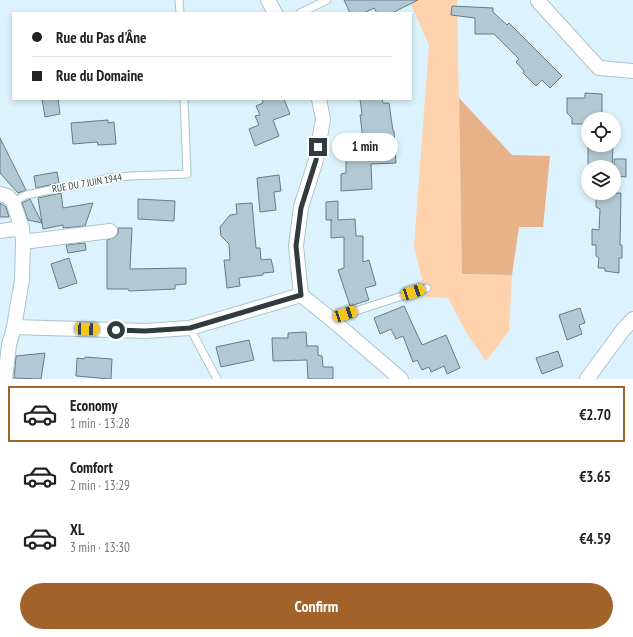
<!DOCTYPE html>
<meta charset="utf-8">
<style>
:root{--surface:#fff;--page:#f6f6f6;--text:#222;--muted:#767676;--line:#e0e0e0;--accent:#a2632a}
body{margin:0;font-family:"PT Sans Narrow",sans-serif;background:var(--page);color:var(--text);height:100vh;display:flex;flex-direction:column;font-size:15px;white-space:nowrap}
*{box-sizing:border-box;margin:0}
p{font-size:13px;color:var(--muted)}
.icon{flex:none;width:22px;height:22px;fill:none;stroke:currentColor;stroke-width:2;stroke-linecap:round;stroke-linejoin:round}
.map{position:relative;height:379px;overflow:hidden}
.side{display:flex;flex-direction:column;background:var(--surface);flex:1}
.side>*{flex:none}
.guide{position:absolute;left:12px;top:12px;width:400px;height:88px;border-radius:0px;box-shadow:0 2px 6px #0003;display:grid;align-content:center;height:88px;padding:0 20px;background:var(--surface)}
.buttons{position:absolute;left:581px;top:112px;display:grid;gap:8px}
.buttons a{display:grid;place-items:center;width:40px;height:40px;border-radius:50%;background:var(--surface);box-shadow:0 2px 6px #0003;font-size:20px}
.end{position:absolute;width:18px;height:18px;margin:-9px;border:5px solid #313a3e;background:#fff;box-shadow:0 0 0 2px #fff}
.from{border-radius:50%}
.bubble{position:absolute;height:28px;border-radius:14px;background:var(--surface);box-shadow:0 2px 6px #0003;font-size:13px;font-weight:700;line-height:28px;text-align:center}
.car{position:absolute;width:12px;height:24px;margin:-12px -6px;border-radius:5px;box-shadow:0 0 3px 1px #0007;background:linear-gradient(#f5c518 24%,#345 0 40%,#f5c518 0 76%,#345 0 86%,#f5c518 0)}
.guide b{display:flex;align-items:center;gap:14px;height:38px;font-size:15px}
.guide b+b{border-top:1px solid var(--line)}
.guide i{width:10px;height:10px;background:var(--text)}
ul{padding:7px 0 0;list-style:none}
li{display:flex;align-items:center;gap:12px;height:56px;margin:0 8px 6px;padding:0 12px;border:2px solid transparent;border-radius:0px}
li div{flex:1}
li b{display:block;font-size:15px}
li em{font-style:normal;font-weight:700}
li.selected{border-color:var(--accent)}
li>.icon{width:36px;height:36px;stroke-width:1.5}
.action{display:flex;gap:8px;margin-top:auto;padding:8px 20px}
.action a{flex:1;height:46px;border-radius:24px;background:var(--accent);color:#fff;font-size:16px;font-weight:700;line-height:46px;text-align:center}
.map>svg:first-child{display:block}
</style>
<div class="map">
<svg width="633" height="379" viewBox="0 0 633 379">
<rect width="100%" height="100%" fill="#dcf3fd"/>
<path fill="#ffd2ae" d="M 409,0 L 457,0 L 462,274 L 512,275 L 509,331 L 486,361 L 467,334 L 448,298 L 426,297 L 414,246 L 429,45 Z"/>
<path fill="#e7b287" d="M 459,98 L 512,155 L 550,156 L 543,227 L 519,227 L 512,275 L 462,274 Z"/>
<path fill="#b2c8d2" stroke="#677c85" d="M 344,0 L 418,0 L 392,13 L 377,13 L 374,8 L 364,13 L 350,13 Z
M 452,6 L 493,8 L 493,12 L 507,25 L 509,23 L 562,76 L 550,88 L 542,80 L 536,86 L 523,73 L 524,71 L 516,62 L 519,59 L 494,34 L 475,34 L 475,18 L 451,15 Z
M 585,93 L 602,94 L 602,119 L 588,119 L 588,124 L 572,124 L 572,118 L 567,113 L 567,98 L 585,98 Z
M 42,99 L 58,99 L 60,114 L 45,117 Z
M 262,99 L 284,99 L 290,114 L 273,120 L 279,136 L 255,146 L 249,129 L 259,125 L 255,116 L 260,115 L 256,106 L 263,103 Z
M 360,99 L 382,99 L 383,103 L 389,103 L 393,131 L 394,131 L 396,163 L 371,164 L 372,189 L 341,191 L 341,174 L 346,173 L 346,157 L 365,156 L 360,115 L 362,115 Z
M 108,120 L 108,123 L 114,122 L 116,144 L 98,145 L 97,142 L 73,144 L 71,123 Z
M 0,138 L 26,190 L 18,193 L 0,173 Z
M 588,145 L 611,145 L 611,146 L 613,147 L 612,167 L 595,167 L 592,164 L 588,164 Z
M 614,159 L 626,159 L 626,177 L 614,176 Z
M 57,172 L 59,183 L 36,188 L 34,176 Z
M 279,175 L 281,191 L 274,192 L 276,210 L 260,212 L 257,178 Z
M 61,193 L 63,208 L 93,203 L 85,226 L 63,228 L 63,225 L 43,229 L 38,198 Z
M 600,193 L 621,193 L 620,245 L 622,245 L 622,258 L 619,258 L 619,273 L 605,271 L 605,268 L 598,268 L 599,258 L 596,256 L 596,245 L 592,245 L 592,229 L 599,230 L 600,209 L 596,207 L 596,200 L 600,198 Z
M 30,199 L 42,223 L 28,220 L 22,203 Z
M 138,199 L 175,201 L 174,221 L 138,219 Z
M 338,201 L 338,220 L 355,219 L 356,236 L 363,236 L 363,262 L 369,260 L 376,285 L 365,288 L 369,300 L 350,306 L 338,270 L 344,268 L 344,237 L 331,238 L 331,220 L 332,220 L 326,220 L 326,202 Z
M 0,203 L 6,207 L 9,217 L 0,217 Z
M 252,203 L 256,248 L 260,248 L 261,260 L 271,259 L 274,272 L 263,273 L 263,275 L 239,278 L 240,286 L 227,288 L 224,260 L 230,260 L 229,244 L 221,236 L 220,227 L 230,215 L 237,214 L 236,204 Z
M 118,228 L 132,228 L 130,269 L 186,268 L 186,284 L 175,285 L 175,289 L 129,291 L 128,289 L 107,289 L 107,240 L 115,237 L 118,234 Z
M 85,243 L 86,250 L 68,253 L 66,245 Z
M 69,258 L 77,283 L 59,289 L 51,264 Z
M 404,306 L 422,345 L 446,335 L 460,368 L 447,374 L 444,366 L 431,372 L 429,367 L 422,370 L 417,360 L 413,362 L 403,336 L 396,339 L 391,329 L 380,334 L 374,318 Z
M 580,308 L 585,323 L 579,325 L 582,334 L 567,340 L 559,315 Z
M 306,332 L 307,346 L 318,346 L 318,355 L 322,356 L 323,367 L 333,367 L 333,379 L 308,379 L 307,360 L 273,361 L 272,338 L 288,338 L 288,333 Z
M 249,340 L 254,360 L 221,367 L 216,347 Z
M 558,351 L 563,366 L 542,374 L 536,358 Z
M 45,353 L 41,379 L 14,378 L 16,356 Z
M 85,357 L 112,359 L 111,379 L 76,376 L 77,358 L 84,359 Z"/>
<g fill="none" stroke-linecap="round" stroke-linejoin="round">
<defs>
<path id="service" d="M 179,0 L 180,13
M 300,13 L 327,0
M 13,202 L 26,195 L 109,178 L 130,176 L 187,174 L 184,99
M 331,319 L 427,288
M 190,328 L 217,379"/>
<path id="minor" d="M 268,0 L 275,13
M 538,1 L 599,68 L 633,71
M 319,99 L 323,119 L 316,160 L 301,207 L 296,246 L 301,295 L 331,319 L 401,379
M 0,194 L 7,196 L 13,202 L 22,228 L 23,242 L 22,280 L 14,327 L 9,345 L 5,379
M 0,231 L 22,228
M 23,242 L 110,231
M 14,327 L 145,331 L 190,328 L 301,295
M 587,379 L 623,330 L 633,319"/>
</defs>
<use href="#service" stroke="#acc2cc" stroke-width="9"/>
<use href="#minor" stroke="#acc2cc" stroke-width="16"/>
<use href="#service" stroke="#fff" stroke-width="7"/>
<use href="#minor" stroke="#fff" stroke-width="14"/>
</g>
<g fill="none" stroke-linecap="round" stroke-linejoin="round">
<path stroke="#313a3e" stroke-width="5" d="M 116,330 L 145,331 L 190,328 L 301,295 L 296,246 L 301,208 L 316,160 L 318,147"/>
</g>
<g text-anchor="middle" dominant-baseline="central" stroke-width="3" stroke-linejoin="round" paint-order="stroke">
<g font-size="10" fill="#313a3e" stroke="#fff">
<text transform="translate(87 183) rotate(-10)">RUE DU 7 JUIN 1944</text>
</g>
</g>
</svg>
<div class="buttons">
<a><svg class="icon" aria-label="locate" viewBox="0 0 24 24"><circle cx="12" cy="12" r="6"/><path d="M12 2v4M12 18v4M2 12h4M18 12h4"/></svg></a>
<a><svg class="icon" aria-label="layers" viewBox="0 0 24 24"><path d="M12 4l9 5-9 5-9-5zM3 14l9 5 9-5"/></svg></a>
</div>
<i class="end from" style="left:116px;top:330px"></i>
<i class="end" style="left:318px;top:147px"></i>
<div class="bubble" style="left:332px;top:133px;width:66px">1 min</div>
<i class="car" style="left:413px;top:292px;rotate:72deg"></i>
<i class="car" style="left:345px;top:314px;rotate:72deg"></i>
<i class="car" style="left:87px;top:329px;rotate:92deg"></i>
<div class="guide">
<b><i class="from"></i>Rue du Pas d'Âne</b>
<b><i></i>Rue du Domaine</b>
</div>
</div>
<section class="side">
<ul>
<li class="selected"><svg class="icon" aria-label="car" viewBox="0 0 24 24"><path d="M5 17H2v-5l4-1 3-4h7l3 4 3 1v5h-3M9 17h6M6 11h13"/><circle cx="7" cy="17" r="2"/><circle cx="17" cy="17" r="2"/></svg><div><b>Economy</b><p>1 min · 13:28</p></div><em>€2.70</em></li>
<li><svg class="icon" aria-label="car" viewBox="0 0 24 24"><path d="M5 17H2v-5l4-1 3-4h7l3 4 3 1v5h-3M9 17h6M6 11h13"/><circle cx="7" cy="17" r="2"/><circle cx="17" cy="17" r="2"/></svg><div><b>Comfort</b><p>2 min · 13:29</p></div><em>€3.65</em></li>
<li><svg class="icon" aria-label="car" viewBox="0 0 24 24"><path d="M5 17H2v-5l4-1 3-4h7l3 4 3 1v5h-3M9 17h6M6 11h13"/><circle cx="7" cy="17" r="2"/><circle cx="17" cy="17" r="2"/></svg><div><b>XL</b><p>3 min · 13:30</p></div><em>€4.59</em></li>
</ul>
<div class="action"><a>Confirm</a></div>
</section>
